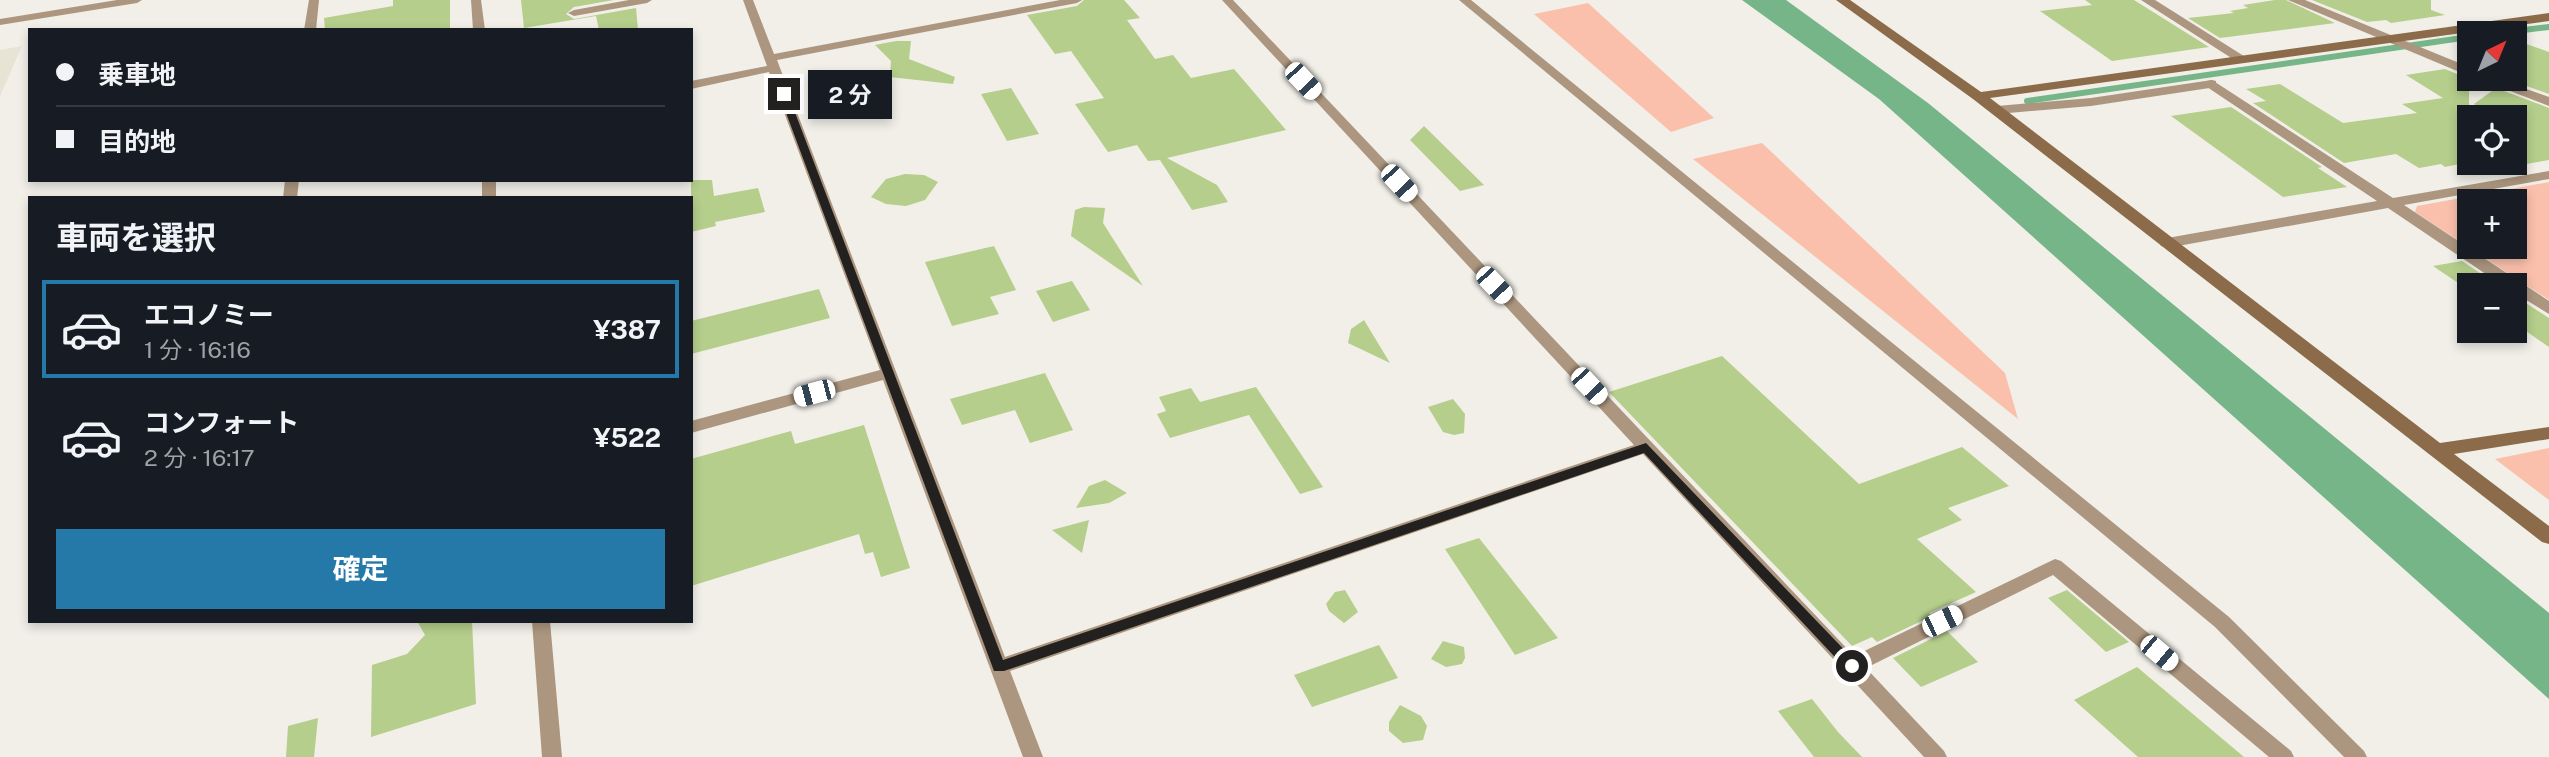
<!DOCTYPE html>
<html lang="ja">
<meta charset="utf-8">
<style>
:root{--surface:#171b24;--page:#242831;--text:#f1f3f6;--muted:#9ea1a6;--line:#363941;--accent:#2479a9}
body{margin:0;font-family:"Public Sans","Noto Sans JP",sans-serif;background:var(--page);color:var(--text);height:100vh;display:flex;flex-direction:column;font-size:26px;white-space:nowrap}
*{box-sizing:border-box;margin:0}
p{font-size:23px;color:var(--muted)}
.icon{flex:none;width:38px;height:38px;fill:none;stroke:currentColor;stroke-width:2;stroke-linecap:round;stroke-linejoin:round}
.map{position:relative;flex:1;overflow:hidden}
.panel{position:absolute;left:28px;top:196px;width:665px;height:427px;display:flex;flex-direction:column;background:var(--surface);border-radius:0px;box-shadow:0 4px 10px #0003}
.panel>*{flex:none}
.guide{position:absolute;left:28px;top:28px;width:665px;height:154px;border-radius:0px;box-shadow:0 4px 10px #0003;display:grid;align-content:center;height:154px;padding:0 28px;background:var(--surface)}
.needle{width:46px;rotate:43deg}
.fabs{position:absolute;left:2457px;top:21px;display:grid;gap:14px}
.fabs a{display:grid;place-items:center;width:70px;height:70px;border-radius:0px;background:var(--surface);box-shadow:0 4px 10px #0003;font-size:35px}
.end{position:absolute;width:32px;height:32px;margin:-16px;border:9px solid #22211f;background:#fff;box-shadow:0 0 0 4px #fff}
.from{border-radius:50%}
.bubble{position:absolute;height:49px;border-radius:0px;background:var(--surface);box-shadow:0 4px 10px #0003;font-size:23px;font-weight:700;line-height:49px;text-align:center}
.car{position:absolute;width:21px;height:42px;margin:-21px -10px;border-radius:9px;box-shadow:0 0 5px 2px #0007;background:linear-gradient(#fff 24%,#345 0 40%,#fff 0 76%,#345 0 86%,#fff 0)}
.guide b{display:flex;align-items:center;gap:24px;height:66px;font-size:26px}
.guide b+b{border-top:2px solid var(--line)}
.guide i{width:18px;height:18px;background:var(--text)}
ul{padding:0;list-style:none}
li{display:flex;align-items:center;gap:21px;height:98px;margin:0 14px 10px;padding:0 14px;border:4px solid transparent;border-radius:0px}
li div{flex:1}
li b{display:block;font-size:26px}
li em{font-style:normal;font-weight:700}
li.on{border-color:var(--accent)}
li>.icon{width:63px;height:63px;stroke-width:1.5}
h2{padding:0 28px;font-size:32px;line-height:84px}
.button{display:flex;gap:14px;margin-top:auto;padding:14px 28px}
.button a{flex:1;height:80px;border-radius:0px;background:var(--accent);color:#fff;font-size:28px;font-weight:700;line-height:80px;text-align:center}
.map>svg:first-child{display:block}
</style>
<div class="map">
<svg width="2549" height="757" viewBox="0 0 2549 757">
<rect width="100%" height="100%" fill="#f1efe8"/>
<path fill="#e7e4d6" d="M 22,46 L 0,96 L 0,50 Z"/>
<path fill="#fbc0ac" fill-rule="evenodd" d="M 1588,3 L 1714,118 L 1671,132 L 1534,14 Z
M 1762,143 L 2005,373 L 2018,419 L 1693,159 Z
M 2549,182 L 2549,300 L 2415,212 L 2417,206 ZM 2469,201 L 2515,201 L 2515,247 L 2469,247 Z
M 2549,448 L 2549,500 L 2495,459 Z"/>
<path fill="#75b588" d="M 1742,0 L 1786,0 L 1928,103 L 2549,613 L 2549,699 L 1879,99 Z"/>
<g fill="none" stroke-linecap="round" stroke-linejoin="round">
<path stroke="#75b588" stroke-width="6" d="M 2499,33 L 2549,27
M 2027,101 L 2469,37"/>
</g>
<path fill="#b5ce8b" d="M 393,0 L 450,0 L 450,30 L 325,30 L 324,18 L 393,6 Z
M 521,0 L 614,0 L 574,7 L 566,14 L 574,19 L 636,8 L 638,30 L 599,30 L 596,16 L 524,28 Z
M 1084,0 L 1124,0 L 1140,18 L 1127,20 L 1155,59 L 1173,55 L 1191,78 L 1234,69 L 1286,130 L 1167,158 L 1217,185 L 1228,202 L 1192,210 L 1160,160 L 1148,161 L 1137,145 L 1108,152 L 1075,104 L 1104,98 L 1071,51 L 1055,54 L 1027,15 L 1077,6 Z
M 2085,0 L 2134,0 L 2209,47 L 2112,61 L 2040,11 L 2092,5 Z
M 2275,0 L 2286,0 L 2335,23 L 2220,38 L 2188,18 L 2234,13 L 2230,11 L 2248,8 L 2243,5 Z
M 2312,0 L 2431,0 L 2431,10 L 2445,15 L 2391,23 L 2386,20 L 2367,22 Z
M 2515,40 L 2549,52 L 2549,94 L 2515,82 Z
M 896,41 L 911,41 L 909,59 L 955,77 L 953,84 L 890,77 L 891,61 L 875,45 Z
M 2445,69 L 2469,79 L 2469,162 L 2445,167 L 2441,164 L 2419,168 L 2396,154 L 2344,163 L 2253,103 L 2266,101 L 2246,89 L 2280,84 L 2343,123 L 2417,113 L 2402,104 L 2443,98 L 2406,75 Z
M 1011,88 L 1039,134 L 1007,141 L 981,94 Z
M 2496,88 L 2549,108 L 2549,160 L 2515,166 L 2515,117 L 2497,117 L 2474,104 Z
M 2231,107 L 2322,167 L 2318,168 L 2347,187 L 2283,197 L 2171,116 Z
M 1424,126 L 1484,185 L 1460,191 L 1410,140 Z
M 905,174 L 924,175 L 938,182 L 925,200 L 906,206 L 886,204 L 871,197 L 886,179 Z
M 691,180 L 712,180 L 714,196 L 758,188 L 765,212 L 715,222 L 716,226 L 691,232 Z
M 1084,207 L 1105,208 L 1103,223 L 1143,286 L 1071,236 L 1075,210 Z
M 994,246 L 1016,290 L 990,297 L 999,314 L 952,326 L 925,262 Z
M 2462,261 L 2498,285 L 2461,285 L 2433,266 Z
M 1072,281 L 1090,310 L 1053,322 L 1036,291 Z
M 819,289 L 830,318 L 691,354 L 691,321 Z
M 2515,296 L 2549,318 L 2549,347 L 2523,329 L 2515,330 Z
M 1364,320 L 1390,363 L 1348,343 L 1351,329 Z
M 1722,356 L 1859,484 L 1962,447 L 2009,486 L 1948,508 L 1962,520 L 1917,539 L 1976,592 L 1929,613 L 1932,616 L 1877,642 L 1872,637 L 1852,646 L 1609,392 Z
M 1045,373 L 1073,430 L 1030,443 L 1015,410 L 962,425 L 950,399 Z
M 1256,387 L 1323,487 L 1300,494 L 1249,415 L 1170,438 L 1157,414 L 1166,411 L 1159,397 L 1191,388 L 1200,402 Z
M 1453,399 L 1465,414 L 1464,433 L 1454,435 L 1443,432 L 1428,407 Z
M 864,425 L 910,568 L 881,577 L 873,552 L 865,554 L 859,534 L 691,586 L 691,459 L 791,431 L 795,444 Z
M 1105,480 L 1127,493 L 1109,503 L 1076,508 L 1089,486 Z
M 1089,520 L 1082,553 L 1052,530 Z
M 1479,538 L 1558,638 L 1515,655 L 1445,549 Z
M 1345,590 L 1358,612 L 1344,623 L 1329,611 L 1326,604 L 1335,592 Z
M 2067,590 L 2129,642 L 2106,652 L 2048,598 Z
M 417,621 L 472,621 L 476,704 L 371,737 L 372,665 L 407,654 L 425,635 Z
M 1947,631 L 1978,662 L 1921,687 L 1893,658 Z
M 1443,641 L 1464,647 L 1465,658 L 1462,664 L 1446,667 L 1431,659 Z
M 1379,645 L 1398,678 L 1312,707 L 1294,675 Z
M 2137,667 L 2244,757 L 2138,757 L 2074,700 Z
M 1812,699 L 1838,732 L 1862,757 L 1814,757 L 1778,711 Z
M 1400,705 L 1421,716 L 1427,726 L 1423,740 L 1403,743 L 1389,731 L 1389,722 Z
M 318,718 L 314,757 L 286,757 L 288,726 Z"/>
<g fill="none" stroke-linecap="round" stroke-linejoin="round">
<path fill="#ac967f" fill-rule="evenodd" d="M 117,0 L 142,0 L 137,3 L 0,25 L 0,19 Z
M 309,0 L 319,0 L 316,30 L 304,30 Z
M 471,0 L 481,0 L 485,30 L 473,30 Z
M 629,0 L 652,0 L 647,3 L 574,16 L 568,13 L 574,10 Z
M 743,0 L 753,0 L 774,54 L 1060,0 L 1082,0 L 1077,3 L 777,60 L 1005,657 L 1634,445 L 1222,0 L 1233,0 L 1854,656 L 2055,559 L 2061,561 L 2291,751 L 2294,757 L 2269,757 L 2053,575 L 1866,668 L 1944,751 L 1947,757 L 1924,757 L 1643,454 L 1010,671 L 1043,757 L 1023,757 L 883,380 L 691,433 L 691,421 L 880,370 L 769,72 L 691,89 L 691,81 L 767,66 Z
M 1459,0 L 1471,0 L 2229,617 L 2364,751 L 2367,757 L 2344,757 L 2215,627 Z
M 2212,80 L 2216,81 L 2216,87 L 2091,106 L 1997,114 L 1991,110 L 1997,106 L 2091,98 Z
M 285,180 L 299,180 L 297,198 L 283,198 Z
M 482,180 L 496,180 L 496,198 L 482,198 Z
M 532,621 L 550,621 L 562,757 L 542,757 Z"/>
<path fill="#ac967f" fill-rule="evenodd" d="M 2141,0 L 2155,0 L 2247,58 L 2241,62 L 2236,61 Z
M 2288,0 L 2305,0 L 2469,67 L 2469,76 Z
M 2479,79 L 2498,79 L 2549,97 L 2549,106 Z
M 2212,80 L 2393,198 L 2549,171 L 2549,179 L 2404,205 L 2549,301 L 2549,314 L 2515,293 L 2515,285 L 2502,285 L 2388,208 L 2167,248 L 2161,246 L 2159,243 L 2161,240 L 2167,238 L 2377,201 L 2207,87 L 2207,81 Z"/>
<path fill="#8b6b49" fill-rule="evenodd" d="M 1836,0 L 1850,0 L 1981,92 L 2549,13 L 2549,21 L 1990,98 L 2440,443 L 2549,427 L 2549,439 L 2454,454 L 2549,526 L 2549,544 L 2542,542 L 1973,99 Z"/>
</g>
<path fill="#22211f" d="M 784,91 L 788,94 L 1003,660 L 1646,443 L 1856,662 L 1856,670 L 1847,670 L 1644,453 L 1004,671 L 994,671 L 779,94 Z"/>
</svg>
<div class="fabs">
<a><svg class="needle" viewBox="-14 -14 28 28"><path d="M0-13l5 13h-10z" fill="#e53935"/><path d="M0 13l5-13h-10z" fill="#9ea1a6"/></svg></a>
<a><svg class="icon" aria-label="locate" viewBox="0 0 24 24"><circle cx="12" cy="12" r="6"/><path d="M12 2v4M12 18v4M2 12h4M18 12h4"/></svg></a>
<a>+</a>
<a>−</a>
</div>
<i class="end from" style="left:1852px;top:666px"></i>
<i class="end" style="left:784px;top:94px"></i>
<div class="bubble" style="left:808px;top:70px;width:84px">2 分</div>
<i class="car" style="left:1303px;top:81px;rotate:137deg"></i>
<i class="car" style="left:1399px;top:183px;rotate:137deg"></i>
<i class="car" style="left:1494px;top:285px;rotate:137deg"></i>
<i class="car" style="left:1589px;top:386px;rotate:137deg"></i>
<i class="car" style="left:814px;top:393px;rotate:255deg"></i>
<i class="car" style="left:1942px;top:621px;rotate:64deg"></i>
<i class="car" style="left:2159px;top:653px;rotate:130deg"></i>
<div class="guide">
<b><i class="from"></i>乗車地</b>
<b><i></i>目的地</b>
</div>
<section class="panel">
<h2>車両を選択</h2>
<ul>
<li class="on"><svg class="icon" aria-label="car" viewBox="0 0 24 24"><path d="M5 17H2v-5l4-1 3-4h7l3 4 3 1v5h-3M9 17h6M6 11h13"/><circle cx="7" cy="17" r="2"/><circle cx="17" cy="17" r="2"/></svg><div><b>エコノミー</b><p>1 分 · 16:16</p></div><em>¥387</em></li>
<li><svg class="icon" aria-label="car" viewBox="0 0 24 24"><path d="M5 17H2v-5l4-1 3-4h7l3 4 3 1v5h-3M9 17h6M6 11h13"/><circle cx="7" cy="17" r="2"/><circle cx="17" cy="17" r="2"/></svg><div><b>コンフォート</b><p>2 分 · 16:17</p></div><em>¥522</em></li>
</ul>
<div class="button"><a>確定</a></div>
</section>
</div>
